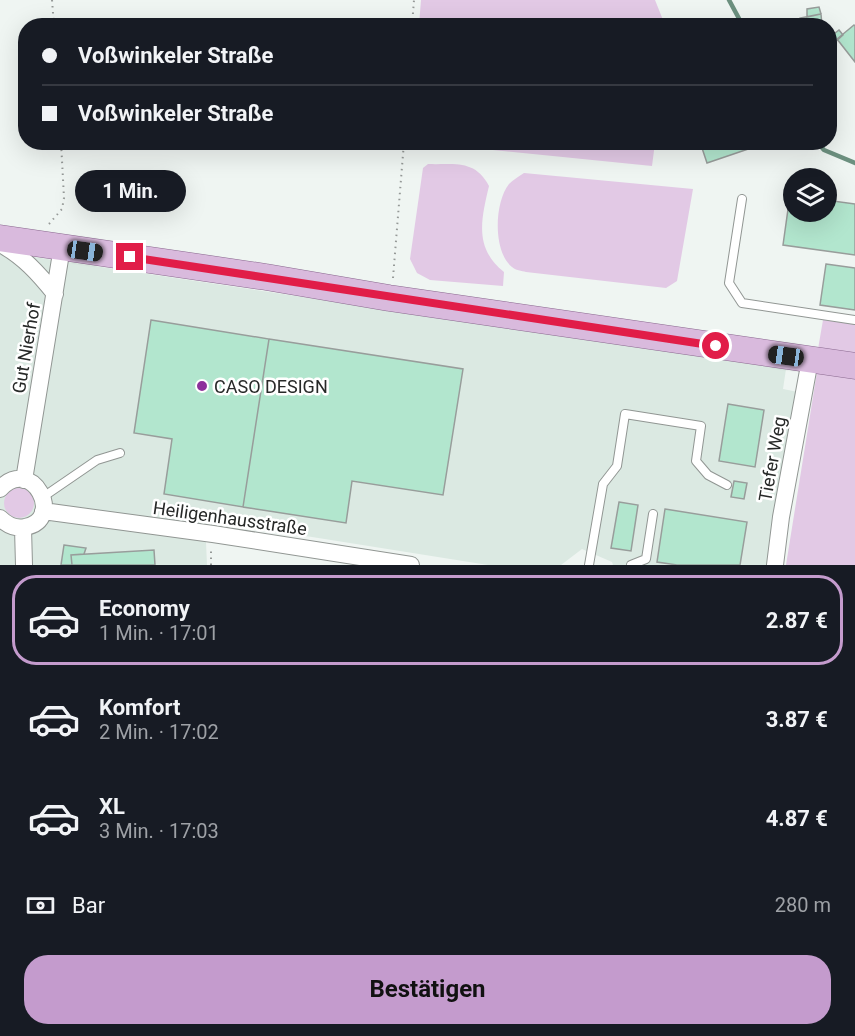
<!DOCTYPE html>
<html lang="de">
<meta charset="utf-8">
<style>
:root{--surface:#171b24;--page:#20242c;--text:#f1f3f6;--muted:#9ea1a6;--line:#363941;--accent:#c49bcd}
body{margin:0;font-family:Roboto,sans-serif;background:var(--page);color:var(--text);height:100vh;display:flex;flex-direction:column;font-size:22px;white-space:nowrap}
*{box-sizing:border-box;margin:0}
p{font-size:20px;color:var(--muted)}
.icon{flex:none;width:33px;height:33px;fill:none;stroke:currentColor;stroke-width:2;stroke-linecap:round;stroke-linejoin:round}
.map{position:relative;height:565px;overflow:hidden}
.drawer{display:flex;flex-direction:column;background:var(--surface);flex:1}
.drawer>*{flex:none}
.top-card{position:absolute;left:18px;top:18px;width:819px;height:132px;border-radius:24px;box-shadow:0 6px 24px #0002;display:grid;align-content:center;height:132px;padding:0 24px;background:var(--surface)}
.tools{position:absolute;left:783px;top:168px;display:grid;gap:12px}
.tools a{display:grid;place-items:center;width:54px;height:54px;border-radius:50%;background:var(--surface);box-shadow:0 6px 24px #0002;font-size:30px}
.end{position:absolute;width:27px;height:27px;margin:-14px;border:8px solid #e11d48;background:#fff;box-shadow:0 0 0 3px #fff}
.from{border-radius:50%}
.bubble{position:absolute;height:42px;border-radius:21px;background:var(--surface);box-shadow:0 6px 24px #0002;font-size:20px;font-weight:700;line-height:42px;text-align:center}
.car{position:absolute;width:18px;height:36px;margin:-18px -9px;border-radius:8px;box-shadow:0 0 4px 2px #0007;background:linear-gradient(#222 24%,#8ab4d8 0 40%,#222 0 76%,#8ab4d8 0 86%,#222 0)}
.top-card b{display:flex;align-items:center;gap:21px;height:57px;font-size:22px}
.top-card b+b{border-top:2px solid var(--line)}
.top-card i{width:15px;height:15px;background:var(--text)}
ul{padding:10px 0 0;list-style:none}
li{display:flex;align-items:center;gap:18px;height:90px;margin:0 12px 9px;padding:0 12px;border:3px solid transparent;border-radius:24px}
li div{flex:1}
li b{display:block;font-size:22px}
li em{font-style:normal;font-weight:700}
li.active{border-color:var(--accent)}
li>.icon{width:54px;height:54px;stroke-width:1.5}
.pay{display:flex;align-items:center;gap:15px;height:66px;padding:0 24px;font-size:22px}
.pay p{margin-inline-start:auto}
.action{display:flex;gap:12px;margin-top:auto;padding:12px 24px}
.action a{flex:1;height:69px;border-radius:24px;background:var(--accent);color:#111;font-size:24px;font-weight:700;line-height:69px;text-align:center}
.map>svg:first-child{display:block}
</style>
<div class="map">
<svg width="855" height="565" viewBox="0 0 855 565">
<rect width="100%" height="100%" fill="#eff5f2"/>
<path fill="#dbe9e2" d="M 0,252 L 786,369 L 783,389 L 798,392 L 771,565 L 613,565 L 612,562 L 582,549 L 561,565 L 488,565 L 205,520 L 207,565 L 0,565 Z"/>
<path fill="#e2c9e5" d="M 421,0 L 655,0 L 665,25 L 419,25 Z
M 424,143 L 655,142 L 655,143 L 652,166 Z
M 428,164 C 454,165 475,159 489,186 C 481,220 474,248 504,272 L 503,286 L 430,280 L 417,273 L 410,259 L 423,168 Z
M 524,173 L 693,189 L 677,281 L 666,288 L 526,272 C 522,271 515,270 512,267 C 493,252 494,203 509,184 C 513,180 519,176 524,173 Z
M 823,320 L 855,324 L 855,355 L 818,349 Z
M 817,372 L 855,378 L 855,565 L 786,565 Z
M4 503a15 15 0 1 1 30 0a15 15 0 1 1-30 0Z"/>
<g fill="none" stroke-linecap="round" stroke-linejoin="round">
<path stroke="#6c907f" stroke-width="4.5" d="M 729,0 L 743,26
M 817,142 L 824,150 L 855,163"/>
</g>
<path fill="#b2e6ce" stroke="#989d9b" stroke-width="1.5" d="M 819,7 L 821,14 L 807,17 L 807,9 Z
M 821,14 L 822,26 L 801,26 L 800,18 Z
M 854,25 L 855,26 L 855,62 L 837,39 Z
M 839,30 L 843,35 L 834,43 L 830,37 Z
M 700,142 L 755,142 L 757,146 L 707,163 Z
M 790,195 L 794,195 L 794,212 L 826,212 L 826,200 L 855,204 L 855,255 L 783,245 Z
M 826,264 L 855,268 L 855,310 L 820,305 Z
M 151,320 L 269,339 L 243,507 L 164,494 L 172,439 L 134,433 Z
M 269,339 L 463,369 L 443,495 L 352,481 L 346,523 L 243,507 Z
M 728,404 L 764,410 L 755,467 L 719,461 Z
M 734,481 L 747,483 L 744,499 L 731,497 Z
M 619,502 L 638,505 L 631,551 L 611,548 Z
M 665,509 L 747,522 L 740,565 L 677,565 L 657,562 Z
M 64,545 L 86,548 L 84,554 L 71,555 L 72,565 L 61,565 Z
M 154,550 L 155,565 L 72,565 L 71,555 Z"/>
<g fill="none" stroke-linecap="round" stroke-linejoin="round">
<defs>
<path id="service" d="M 742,199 L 729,283 L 742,303 L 855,320
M 43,497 L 97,460 L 120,453
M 589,565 L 603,484 L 617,466 L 625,414 L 701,426 L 696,461 L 708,475 L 727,485
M 631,565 L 646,559 L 653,514"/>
<path id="minor" d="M 0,244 C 23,256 39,274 55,294
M 24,480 L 62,247
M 0,489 C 32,454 66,520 25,527 C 15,529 7,525 0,518
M 43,511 L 213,534 L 411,565
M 23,528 L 24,565
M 775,565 L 781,517 L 810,360"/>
<path id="primary" d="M 0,238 L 266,277 L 389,298 L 855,366"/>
</defs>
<use href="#service" stroke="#919693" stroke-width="10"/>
<use href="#minor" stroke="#919693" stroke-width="18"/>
<use href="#primary" stroke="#8a698f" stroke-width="27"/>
<path stroke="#959997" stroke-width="2" stroke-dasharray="1.5 4.5" stroke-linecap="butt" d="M 52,0 L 54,26
M 412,26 L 414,0
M 49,224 L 62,209 L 64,198 L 61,142
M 393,278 L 404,142
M 211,565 L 211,549"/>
<use href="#service" stroke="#fff" stroke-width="8"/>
<use href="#minor" stroke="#fff" stroke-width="16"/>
<use href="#primary" stroke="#d9badd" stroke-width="26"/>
</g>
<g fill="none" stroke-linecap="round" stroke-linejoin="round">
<path stroke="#e11d48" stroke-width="8" d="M 130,257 C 326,287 521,318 716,346"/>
</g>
<circle fill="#8d309b" stroke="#fff" stroke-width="2" cx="202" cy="386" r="6"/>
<g text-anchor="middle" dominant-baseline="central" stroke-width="5" stroke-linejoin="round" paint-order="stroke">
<g font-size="18" fill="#272928" stroke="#fff">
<text transform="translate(26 348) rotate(-80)">Gut Nierhof</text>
<text transform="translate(772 459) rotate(-80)">Tiefer Weg</text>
<text transform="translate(230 518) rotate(8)">Heiligenhausstraße</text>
</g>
<g font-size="18" fill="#272928" stroke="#fff" text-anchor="start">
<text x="214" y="386">CASO DESIGN</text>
</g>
</g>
</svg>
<div class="tools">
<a><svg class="icon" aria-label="layers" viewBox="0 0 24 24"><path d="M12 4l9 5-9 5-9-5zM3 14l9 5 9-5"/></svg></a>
</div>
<i class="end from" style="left:716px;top:346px"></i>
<i class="end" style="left:130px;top:257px"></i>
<div class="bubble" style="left:75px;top:170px;width:111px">1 Min.</div>
<i class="car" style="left:85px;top:251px;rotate:98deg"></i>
<i class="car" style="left:786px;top:356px;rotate:278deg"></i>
<div class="top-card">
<b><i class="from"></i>Voßwinkeler Straße</b>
<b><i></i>Voßwinkeler Straße</b>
</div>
</div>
<section class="drawer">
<ul>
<li class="active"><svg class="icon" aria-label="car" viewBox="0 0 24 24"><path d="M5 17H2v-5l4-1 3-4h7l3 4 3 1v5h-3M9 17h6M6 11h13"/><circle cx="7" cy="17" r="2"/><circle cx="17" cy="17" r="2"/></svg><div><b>Economy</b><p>1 Min. · 17:01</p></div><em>2.87 €</em></li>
<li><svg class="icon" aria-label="car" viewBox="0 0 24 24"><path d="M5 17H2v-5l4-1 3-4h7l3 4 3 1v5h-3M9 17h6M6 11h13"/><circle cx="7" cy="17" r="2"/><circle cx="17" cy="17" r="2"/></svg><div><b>Komfort</b><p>2 Min. · 17:02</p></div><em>3.87 €</em></li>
<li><svg class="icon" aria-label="car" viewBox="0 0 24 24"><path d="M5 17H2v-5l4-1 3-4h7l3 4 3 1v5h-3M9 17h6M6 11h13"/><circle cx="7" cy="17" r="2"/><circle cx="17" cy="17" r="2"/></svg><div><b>XL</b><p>3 Min. · 17:03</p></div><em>4.87 €</em></li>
</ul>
<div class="pay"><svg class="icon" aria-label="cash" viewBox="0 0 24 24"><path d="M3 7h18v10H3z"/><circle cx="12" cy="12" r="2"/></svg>Bar<p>280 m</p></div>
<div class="action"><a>Bestätigen</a></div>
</section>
